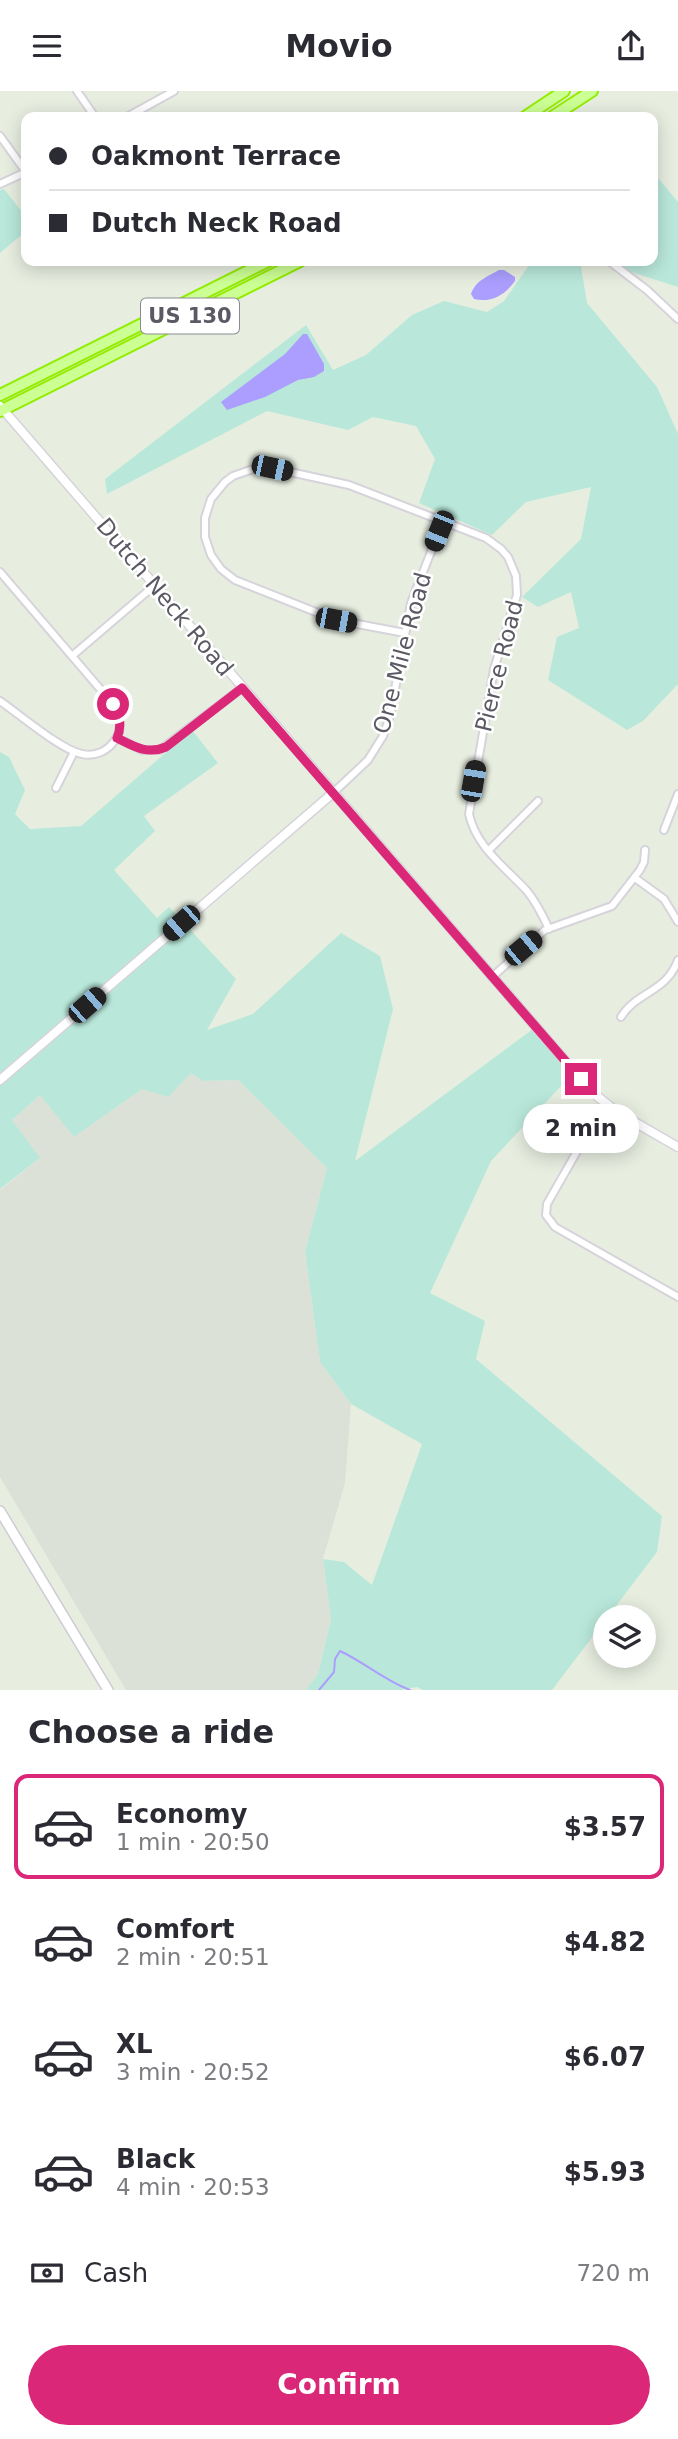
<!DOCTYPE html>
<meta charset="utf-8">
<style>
:root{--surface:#fff;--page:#f7f7f7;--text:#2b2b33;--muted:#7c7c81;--line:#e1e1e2;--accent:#db2777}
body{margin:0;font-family:"DejaVu Sans",sans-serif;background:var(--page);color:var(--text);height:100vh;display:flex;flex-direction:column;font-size:26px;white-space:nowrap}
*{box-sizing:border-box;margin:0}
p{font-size:23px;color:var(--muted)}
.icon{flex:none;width:38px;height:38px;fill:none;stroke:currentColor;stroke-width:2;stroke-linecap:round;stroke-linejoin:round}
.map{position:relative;height:1599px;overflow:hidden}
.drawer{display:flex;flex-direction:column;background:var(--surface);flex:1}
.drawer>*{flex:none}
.guide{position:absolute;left:21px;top:21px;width:637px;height:154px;border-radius:14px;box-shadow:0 4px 18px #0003;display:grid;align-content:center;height:154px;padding:0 28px;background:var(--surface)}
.buttons{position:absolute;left:593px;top:1514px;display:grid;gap:14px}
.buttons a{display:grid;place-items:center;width:63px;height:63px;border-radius:50%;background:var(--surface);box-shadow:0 4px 18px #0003;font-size:35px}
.end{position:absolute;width:32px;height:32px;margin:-16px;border:9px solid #db2777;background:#fff;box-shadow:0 0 0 4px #fff}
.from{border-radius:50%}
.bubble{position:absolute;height:49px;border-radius:24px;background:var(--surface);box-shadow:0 4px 18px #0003;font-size:23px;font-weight:800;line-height:49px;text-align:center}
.car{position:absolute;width:21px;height:42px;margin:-21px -10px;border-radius:9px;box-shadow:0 0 5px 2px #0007;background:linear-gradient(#222 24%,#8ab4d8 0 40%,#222 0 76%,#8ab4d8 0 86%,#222 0)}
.guide b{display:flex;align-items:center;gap:24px;height:66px;font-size:26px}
.guide b+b{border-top:2px solid var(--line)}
.guide i{width:18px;height:18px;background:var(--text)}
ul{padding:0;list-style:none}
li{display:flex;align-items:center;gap:21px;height:105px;margin:0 14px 10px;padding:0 14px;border:4px solid transparent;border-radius:14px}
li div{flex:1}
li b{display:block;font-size:26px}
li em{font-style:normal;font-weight:800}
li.current{border-color:var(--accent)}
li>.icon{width:63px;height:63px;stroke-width:1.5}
h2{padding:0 28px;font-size:32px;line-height:84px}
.pay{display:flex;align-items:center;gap:18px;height:77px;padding:0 28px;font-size:26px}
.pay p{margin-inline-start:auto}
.button{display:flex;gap:14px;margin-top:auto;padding:14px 28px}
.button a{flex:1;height:80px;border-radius:42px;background:var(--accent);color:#fff;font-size:28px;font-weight:800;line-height:80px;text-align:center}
header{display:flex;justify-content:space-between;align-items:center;height:91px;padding:0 28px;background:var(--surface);font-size:32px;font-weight:800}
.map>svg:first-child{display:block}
</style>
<header><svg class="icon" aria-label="menu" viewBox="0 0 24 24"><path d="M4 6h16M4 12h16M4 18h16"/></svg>Movio<svg class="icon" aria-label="share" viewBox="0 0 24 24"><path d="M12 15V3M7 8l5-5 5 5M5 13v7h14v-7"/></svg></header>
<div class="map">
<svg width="678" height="1599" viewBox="0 0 678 1599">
<rect width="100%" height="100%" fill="#e7eee0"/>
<path fill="#dce1d8" d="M 191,982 L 203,990 L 238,989 L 327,1077 L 305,1161 L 320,1271 L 351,1313 L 345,1392 L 323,1468 L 331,1527 L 318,1583 L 306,1599 L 126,1599 L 0,1386 L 0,1099 L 39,1068 L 12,1029 L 40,1004 L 75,1045 L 142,998 Z"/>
<path fill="#b9e8da" d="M 653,81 L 678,111 L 678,196 L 597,170 L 653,170 Z
M 4,98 L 26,126 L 26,140 L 0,162 L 0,99 Z
M 532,170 L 580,170 L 587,212 L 657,296 L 678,343 L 678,593 L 643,630 L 627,639 L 548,589 L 557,546 L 579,537 L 571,501 L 538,516 L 522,506 L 581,448 L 591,396 L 526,411 L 492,444 L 419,412 L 435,368 L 416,335 L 373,326 L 348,339 L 267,320 L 107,403 L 105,388 L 306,234 L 333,279 L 366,264 L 412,224 L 444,210 L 487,221 L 504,210 Z
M 192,639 L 218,672 L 144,725 L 155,740 L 114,779 L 157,827 L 169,816 L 236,888 L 207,939 L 253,923 L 341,842 L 380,865 L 393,918 L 355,1070 L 537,935 L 575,980 L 491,1070 L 430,1202 L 485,1230 L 476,1268 L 662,1425 L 657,1461 L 552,1599 L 423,1599 L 417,1596 L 400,1599 L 306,1599 L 318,1583 L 331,1528 L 323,1468 L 344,1471 L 372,1494 L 422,1353 L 351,1313 L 320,1271 L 305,1161 L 327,1077 L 238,989 L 203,990 L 191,982 L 168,1006 L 142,998 L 74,1046 L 40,1004 L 12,1029 L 40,1067 L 0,1098 L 0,661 L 9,666 L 25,699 L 15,723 L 30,738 L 81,735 Z"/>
<path fill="#ab9eff" d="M 499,179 L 504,179 L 515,186 L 515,190 C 505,204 491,212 474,208 L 471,203 C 476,189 487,186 499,179 Z
M 303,243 L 307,243 L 324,273 L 324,280 L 314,286 L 298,289 L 265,306 L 227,319 L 221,311 L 285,263 Z"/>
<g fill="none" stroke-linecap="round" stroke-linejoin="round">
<path stroke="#ab9eff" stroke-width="2" d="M 319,1599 L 334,1581 L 335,1568 L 340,1560 C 364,1571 385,1590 410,1599"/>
<defs>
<path id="minor" d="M 77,0 L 95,26
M 127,26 L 174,0
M 0,45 L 26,81
M 0,93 L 26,81
M 609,170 L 647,199 L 678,228
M 0,481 L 113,613 C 120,624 123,638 115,649 C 108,660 95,666 82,663 C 61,659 19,623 0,610
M 405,542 L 336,529 L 235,489 L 221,478 L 211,464 L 205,446 L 205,427 L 211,408 L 225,391 L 233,385 L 253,378 L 272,377 L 349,394 L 486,447 L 501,458 L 508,466 L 516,485 L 517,504 L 494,578 L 469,723 C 476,756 505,776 527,800 C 537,812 543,825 549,838
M 72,565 L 155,494
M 117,647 L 142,659 L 160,659 L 242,597
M 56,697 L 74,661
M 333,702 L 368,669 L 383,645 L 390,625 L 411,512 L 443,430
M 664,739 L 678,703
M 488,760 L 538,710
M 635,787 L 664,808 L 678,831
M 492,886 L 545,839 L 612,815 L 640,779 L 644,771 L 645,759
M 621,926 C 636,901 667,901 678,869
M 604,1013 L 547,1113 L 546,1124 L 555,1136 L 678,1206"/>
<path id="tertiary" d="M 0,315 L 593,1002 L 617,1021 L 678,1056
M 0,989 L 333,702"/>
<path id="secondary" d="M 0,1420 L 108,1599"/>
<path id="trunk" d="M 525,26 L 564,0
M 552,26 L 592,0
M 0,304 L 268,170
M 0,320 L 300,170"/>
</defs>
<use href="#minor" stroke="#d6d3db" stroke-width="10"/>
<use href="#tertiary" stroke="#d6d3db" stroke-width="11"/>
<use href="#secondary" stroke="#cecbd5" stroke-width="12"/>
<use href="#trunk" stroke="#93ed00" stroke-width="14"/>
<use href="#minor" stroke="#fff" stroke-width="6"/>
<use href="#tertiary" stroke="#fff" stroke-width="8"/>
<use href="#secondary" stroke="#fff" stroke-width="9"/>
<use href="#trunk" stroke="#ccff94" stroke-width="10"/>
</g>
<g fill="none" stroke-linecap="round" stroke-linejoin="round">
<path stroke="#db2777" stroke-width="9" d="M 113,613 C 120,623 122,636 117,647 C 133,655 147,664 166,656 L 242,597 L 581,988"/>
</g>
<g text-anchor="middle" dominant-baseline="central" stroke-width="5" stroke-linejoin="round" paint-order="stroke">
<rect fill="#fff" stroke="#8c8b92" stroke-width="2" x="141" y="207.5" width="98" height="35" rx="5"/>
<g font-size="21" font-weight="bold" fill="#5b5963">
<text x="190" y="225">US 130</text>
</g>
<g font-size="23" fill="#5b5963" stroke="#fff">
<text transform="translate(165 506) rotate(50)">Dutch Neck Road</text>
<text transform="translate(402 562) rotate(-75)">One Mile Road</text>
<text transform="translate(499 575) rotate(-76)">Pierce Road</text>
</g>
</g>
</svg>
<div class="buttons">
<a><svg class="icon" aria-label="layers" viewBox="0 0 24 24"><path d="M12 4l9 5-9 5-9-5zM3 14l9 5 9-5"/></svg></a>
</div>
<i class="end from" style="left:113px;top:613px"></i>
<i class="end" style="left:581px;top:988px"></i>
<div class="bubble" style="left:523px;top:1013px;width:116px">2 min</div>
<i class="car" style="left:272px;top:377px;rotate:102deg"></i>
<i class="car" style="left:439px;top:440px;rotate:202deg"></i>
<i class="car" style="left:336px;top:529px;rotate:101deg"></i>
<i class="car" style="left:473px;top:690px;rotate:10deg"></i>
<i class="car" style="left:181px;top:832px;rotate:229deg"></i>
<i class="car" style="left:523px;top:857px;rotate:50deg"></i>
<i class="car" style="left:87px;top:914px;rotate:49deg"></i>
<div class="guide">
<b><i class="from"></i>Oakmont Terrace</b>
<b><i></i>Dutch Neck Road</b>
</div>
</div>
<section class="drawer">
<h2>Choose a ride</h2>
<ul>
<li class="current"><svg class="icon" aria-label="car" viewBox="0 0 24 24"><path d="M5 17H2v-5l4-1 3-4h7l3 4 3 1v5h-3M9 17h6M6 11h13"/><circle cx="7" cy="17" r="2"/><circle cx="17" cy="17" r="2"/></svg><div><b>Economy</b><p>1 min · 20:50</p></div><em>$3.57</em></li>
<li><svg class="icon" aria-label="car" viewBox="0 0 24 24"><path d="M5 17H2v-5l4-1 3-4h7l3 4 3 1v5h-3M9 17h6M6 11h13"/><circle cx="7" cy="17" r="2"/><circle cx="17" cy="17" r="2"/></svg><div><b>Comfort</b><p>2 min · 20:51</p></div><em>$4.82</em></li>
<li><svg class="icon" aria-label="car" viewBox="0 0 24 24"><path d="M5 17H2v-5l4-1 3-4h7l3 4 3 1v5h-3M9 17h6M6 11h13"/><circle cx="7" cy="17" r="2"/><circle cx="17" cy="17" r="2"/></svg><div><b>XL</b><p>3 min · 20:52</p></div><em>$6.07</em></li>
<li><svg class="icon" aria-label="car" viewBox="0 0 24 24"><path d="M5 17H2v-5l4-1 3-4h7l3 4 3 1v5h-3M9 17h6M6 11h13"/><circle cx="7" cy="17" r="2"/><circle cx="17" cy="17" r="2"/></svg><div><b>Black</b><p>4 min · 20:53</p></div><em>$5.93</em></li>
</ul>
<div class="pay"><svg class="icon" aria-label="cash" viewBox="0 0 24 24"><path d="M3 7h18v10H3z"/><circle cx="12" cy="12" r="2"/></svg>Cash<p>720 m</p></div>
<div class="button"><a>Confirm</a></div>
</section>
